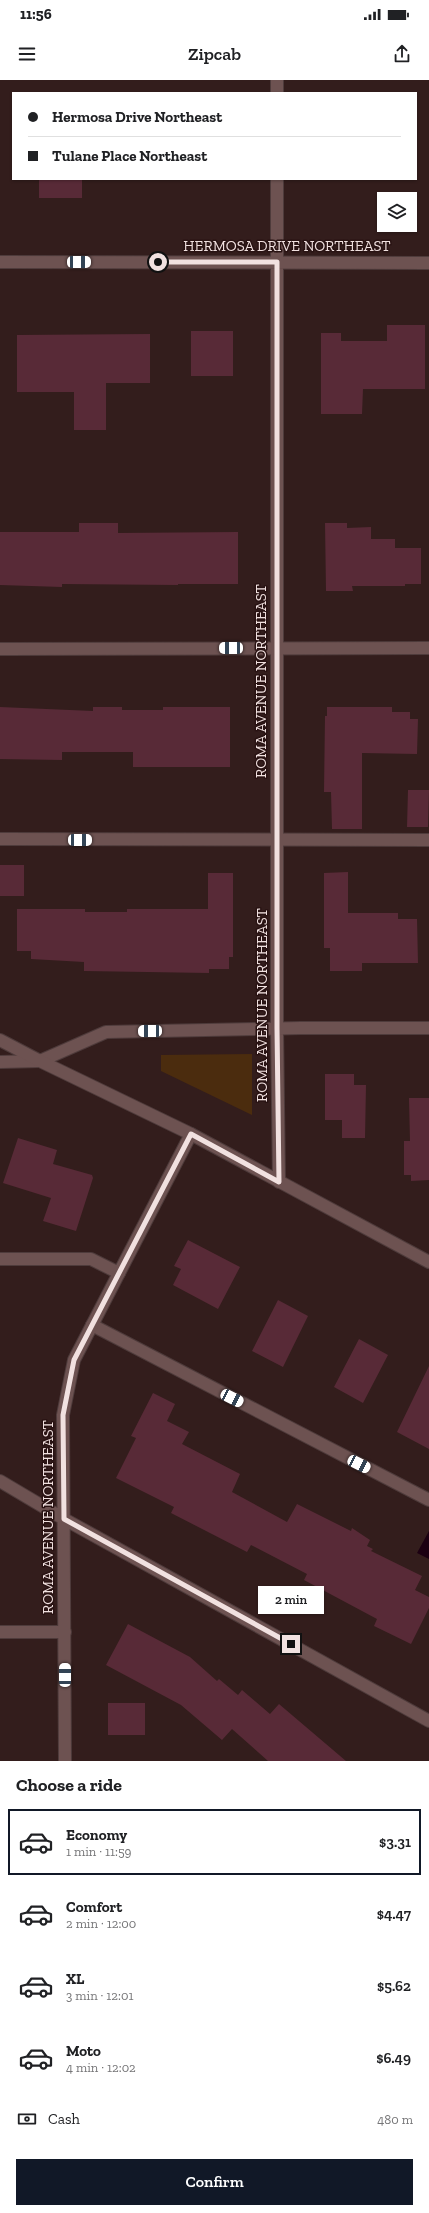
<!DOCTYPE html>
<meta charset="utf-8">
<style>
:root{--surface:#fff;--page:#f2f2f2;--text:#202124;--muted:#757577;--line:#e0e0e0;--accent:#111827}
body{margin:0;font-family:"Zilla Slab",serif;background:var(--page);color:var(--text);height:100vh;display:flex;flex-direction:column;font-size:15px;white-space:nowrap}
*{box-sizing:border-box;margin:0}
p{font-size:13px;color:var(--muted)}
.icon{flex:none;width:22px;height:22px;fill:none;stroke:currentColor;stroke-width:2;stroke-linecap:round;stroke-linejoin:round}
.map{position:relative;height:1681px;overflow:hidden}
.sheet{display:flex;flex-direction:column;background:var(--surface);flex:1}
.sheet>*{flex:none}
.guide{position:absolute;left:12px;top:12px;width:405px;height:88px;border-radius:0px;box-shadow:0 1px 3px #0004;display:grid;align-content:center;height:88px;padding:0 16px;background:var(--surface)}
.tools{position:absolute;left:377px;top:112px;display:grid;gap:8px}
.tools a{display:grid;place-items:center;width:40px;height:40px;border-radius:0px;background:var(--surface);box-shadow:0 1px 3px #0004;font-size:20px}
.end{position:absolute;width:18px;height:18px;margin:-9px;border:5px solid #f1e1e0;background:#111;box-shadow:0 0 0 2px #111}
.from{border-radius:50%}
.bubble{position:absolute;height:28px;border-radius:0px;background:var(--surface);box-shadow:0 1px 3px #0004;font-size:13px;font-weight:600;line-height:28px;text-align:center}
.car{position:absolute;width:12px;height:24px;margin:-12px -6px;border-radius:5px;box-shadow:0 0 3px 1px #0007;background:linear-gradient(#fff 24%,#345 0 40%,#fff 0 76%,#345 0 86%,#fff 0)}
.guide b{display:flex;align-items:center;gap:14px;height:38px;font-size:15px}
.guide b+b{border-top:1px solid var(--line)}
.guide i{width:10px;height:10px;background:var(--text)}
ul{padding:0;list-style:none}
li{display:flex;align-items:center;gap:12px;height:66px;margin:0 8px 6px;padding:0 8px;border:2px solid transparent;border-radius:0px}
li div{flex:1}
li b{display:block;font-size:15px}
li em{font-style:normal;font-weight:600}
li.current{border-color:var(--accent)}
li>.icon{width:36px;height:36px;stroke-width:1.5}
h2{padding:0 16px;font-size:18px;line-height:48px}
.pay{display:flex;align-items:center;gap:10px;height:44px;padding:0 16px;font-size:15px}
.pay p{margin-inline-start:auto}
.button{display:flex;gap:8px;margin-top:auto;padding:8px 16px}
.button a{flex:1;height:46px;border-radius:0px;background:var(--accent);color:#fff;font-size:16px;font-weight:600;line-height:46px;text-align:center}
.status{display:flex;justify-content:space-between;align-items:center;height:28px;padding:0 20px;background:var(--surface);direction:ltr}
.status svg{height:11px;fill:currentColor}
header{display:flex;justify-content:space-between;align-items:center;height:52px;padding:0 16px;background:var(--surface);font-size:18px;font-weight:600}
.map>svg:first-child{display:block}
</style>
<div class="status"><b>11:56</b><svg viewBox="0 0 49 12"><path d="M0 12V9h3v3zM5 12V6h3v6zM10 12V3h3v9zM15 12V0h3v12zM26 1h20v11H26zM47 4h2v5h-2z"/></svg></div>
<header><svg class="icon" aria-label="menu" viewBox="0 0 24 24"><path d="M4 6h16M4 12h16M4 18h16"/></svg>Zipcab<svg class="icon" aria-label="share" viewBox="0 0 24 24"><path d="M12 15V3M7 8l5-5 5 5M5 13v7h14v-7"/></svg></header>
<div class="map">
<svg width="429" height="1681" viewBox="0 0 429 1681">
<rect width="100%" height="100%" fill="#331d1c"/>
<path fill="#4b2c0e" d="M 252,974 L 252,1035 L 161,991 L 161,975 Z"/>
<path fill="#1c0012" d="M 429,1451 L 429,1479 L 417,1473 Z"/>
<path fill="#582a37" d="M 39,99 L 82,99 L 82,118 L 39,118 Z
M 387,245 L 425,245 L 425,309 L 363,309 L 362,334 L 321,334 L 321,253 L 341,253 L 341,261 L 387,261 Z
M 191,251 L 233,251 L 233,296 L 191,296 Z
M 150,254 L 150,303 L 106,303 L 106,350 L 74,350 L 74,312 L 17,312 L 17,255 Z
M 79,443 L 118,443 L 118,453 L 238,452 L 238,504 L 178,504 L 178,505 L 62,504 L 62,507 L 0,505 L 0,452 L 79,452 Z
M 325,443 L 347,443 L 347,448 L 371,447 L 371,459 L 395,459 L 395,468 L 421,468 L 421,504 L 405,504 L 405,506 L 352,506 L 353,511 L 326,511 Z
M 0,627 L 93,631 L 93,627 L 122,627 L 122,630 L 163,630 L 163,627 L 230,627 L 230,687 L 133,687 L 133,672 L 62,672 L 62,680 L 0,679 Z
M 327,627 L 392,627 L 392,632 L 410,632 L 410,639 L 418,639 L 417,674 L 362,673 L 362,749 L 332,749 L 331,712 L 324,712 L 325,636 L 327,636 Z
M 408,710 L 429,710 L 428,747 L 407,747 Z
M 0,785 L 24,785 L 24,816 L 0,816 Z
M 348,792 L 348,833 L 398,833 L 398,839 L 417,839 L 418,883 L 362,883 L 362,891 L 330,891 L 330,868 L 324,868 L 324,793 Z
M 208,793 L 233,793 L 233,877 L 229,877 L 229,889 L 209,889 L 209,893 L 84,891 L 84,882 L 31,879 L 31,871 L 17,871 L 17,829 L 85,829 L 85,832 L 127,832 L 127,829 L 208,829 Z
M 325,994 L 354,994 L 354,1005 L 366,1005 L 365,1058 L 342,1058 L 342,1040 L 325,1040 Z
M 409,1018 L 429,1018 L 429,1100 L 411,1101 L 411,1095 L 404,1095 L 404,1061 L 410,1061 Z
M 18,1058 L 57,1070 L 53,1084 L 92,1095 L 93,1098 L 76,1151 L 43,1141 L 51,1118 L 3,1103 Z
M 188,1160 L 240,1187 L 218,1229 L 173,1205 L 181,1189 L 174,1186 Z
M 278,1220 L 308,1236 L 283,1287 L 252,1271 Z
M 359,1259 L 388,1275 L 363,1323 L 334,1307 Z
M 429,1286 L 429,1369 L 397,1352 Z
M 153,1313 L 175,1324 L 167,1341 L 189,1352 L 182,1364 L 240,1394 L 232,1412 L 287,1442 L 297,1424 L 351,1451 L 352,1448 L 370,1460 L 367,1466 L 373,1469 L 371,1471 L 422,1496 L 415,1510 L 429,1517 L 429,1528 L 411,1564 L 374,1546 L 377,1539 L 304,1500 L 307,1494 L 251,1465 L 247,1472 L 171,1433 L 174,1427 L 116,1398 L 136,1358 L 131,1356 Z
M 128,1544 L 190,1577 L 217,1601 L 219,1599 L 238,1615 L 242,1610 L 270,1634 L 279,1624 L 346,1681 L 268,1681 L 232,1649 L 222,1660 L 181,1625 L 106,1585 Z
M 108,1623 L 145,1623 L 145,1655 L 108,1655 Z"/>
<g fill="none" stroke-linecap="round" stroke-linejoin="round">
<defs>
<path id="service" d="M 0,759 L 429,760
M 0,1179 L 91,1179 L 119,1193
M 92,1245 L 429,1420
M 0,1552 L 65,1552"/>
<path id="minor" d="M 277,0 L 277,13
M 277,99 L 277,948 L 279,1102
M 0,182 L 429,183
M 0,982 L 40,981 L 106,952 L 301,948 L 429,948
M 0,1401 L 64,1439 L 429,1641
M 65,1681 L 63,1335 L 74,1280 L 191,1054"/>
<path id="tertiary" d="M 0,569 L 429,568
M 0,960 L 40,981 L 191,1054 L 429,1182"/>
</defs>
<use href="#service" stroke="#4e3b3b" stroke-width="14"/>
<use href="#minor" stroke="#4e3b3b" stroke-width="14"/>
<use href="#tertiary" stroke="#4e3b3b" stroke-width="14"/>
<use href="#service" stroke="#6d5251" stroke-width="12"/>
<use href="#minor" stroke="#6d5251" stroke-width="12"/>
<use href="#tertiary" stroke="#6d5251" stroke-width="12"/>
</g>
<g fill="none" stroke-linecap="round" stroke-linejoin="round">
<path stroke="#f1e1e0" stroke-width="5" d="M 158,182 L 277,182 L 277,948 L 279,1102 L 191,1054 L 74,1280 L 63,1335 L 64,1439 L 291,1564"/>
</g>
<g text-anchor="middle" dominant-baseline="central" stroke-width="3" stroke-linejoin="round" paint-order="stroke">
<g font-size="15" fill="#f1e1e0" stroke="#291313">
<text x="287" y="166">HERMOSA DRIVE NORTHEAST</text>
<text transform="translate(261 601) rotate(-90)">ROMA AVENUE NORTHEAST</text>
<text transform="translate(262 925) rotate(-90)">ROMA AVENUE NORTHEAST</text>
<text transform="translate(48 1437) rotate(-90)">ROMA AVENUE NORTHEAST</text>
</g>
</g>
</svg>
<div class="tools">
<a><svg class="icon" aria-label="layers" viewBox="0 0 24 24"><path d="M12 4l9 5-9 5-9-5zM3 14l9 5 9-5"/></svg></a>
</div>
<i class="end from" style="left:158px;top:182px"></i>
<i class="end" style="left:291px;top:1564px"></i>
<div class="bubble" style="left:258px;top:1506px;width:66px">2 min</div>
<i class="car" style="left:79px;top:182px;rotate:90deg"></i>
<i class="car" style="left:231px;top:568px;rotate:270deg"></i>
<i class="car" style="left:80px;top:760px;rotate:90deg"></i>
<i class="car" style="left:150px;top:951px;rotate:269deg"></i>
<i class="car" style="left:232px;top:1318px;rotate:117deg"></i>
<i class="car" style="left:359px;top:1384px;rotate:117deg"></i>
<i class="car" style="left:65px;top:1595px;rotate:0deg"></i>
<div class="guide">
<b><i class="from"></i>Hermosa Drive Northeast</b>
<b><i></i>Tulane Place Northeast</b>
</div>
</div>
<section class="sheet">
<h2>Choose a ride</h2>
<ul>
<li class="current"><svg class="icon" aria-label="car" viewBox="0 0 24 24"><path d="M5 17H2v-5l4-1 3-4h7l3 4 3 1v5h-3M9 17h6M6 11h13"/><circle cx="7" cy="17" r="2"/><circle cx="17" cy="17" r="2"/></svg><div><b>Economy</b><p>1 min · 11:59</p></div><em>$3.31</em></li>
<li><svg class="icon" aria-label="car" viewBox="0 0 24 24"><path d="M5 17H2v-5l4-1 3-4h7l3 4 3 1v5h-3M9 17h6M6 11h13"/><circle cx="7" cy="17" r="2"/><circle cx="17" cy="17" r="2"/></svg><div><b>Comfort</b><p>2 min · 12:00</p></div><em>$4.47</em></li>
<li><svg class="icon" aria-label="car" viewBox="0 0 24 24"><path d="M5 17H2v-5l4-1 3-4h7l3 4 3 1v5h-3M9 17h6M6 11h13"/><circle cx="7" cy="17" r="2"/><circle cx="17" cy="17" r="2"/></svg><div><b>XL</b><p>3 min · 12:01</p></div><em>$5.62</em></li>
<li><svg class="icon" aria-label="car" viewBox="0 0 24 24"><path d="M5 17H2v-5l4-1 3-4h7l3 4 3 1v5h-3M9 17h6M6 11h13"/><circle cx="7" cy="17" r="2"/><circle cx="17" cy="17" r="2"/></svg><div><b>Moto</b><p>4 min · 12:02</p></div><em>$6.49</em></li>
</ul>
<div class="pay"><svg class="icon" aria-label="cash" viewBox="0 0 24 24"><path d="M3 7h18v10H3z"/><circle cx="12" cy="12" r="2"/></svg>Cash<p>480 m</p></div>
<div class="button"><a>Confirm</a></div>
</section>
